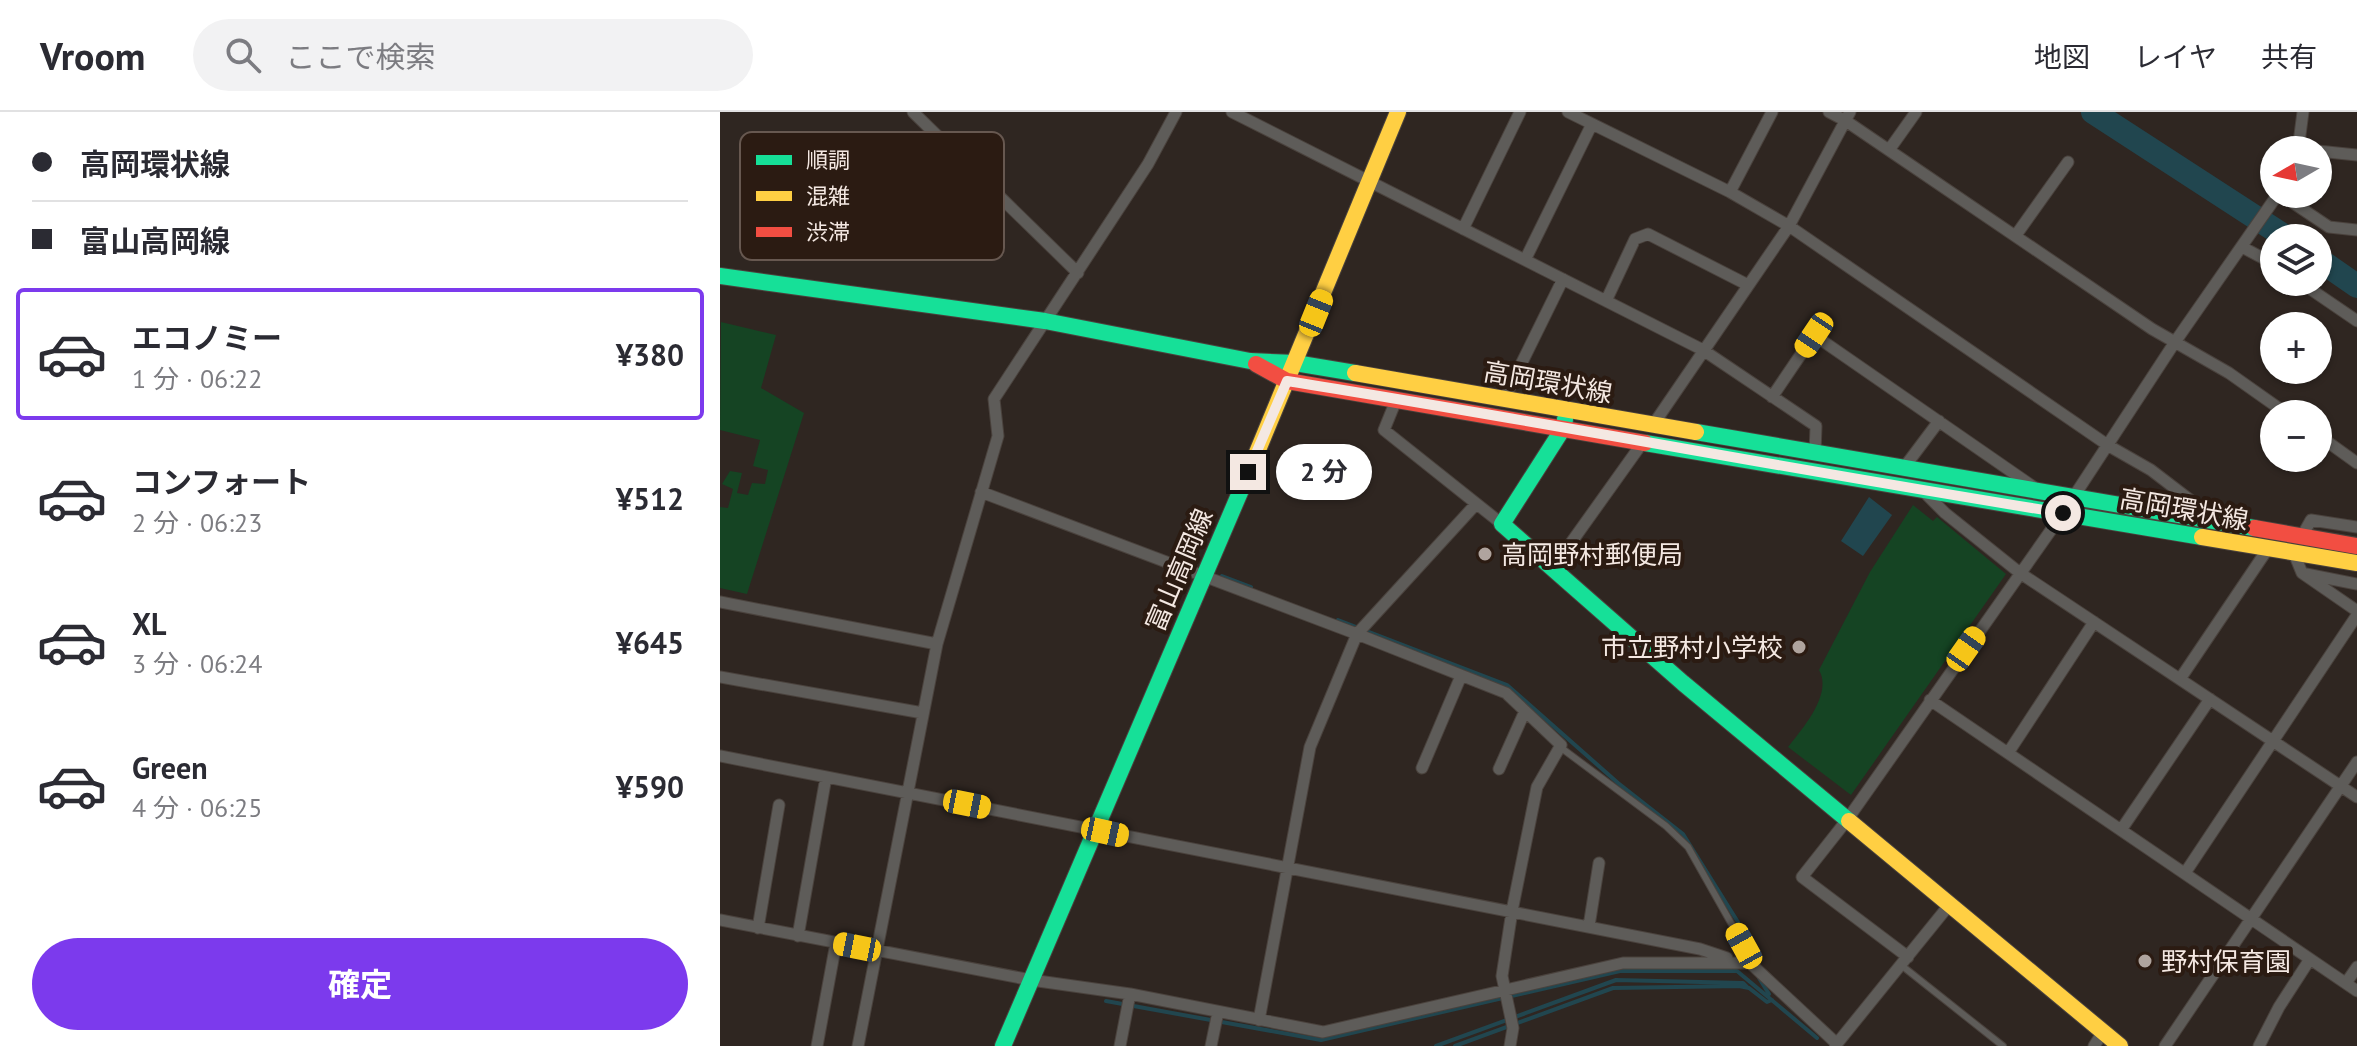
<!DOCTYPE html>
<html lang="ja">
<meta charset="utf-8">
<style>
:root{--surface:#fff;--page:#f2f2f3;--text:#2b2b33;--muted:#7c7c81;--line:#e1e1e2;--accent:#7c3aed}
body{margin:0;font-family:"PT Sans","Noto Sans JP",sans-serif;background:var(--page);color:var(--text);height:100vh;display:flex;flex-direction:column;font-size:30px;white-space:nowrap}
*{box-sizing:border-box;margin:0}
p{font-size:26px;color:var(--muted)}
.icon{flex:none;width:44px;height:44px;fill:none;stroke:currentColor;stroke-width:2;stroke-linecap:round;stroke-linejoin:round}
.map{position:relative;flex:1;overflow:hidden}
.details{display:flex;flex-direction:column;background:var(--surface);width:720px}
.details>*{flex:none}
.top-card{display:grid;align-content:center;height:176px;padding:0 32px;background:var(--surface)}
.needle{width:52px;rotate:261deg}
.fabs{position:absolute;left:1540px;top:24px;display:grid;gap:16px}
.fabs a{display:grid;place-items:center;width:72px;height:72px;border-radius:50%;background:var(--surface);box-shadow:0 2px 6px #0004;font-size:40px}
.end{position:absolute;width:36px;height:36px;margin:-18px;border:10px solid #f4e8e2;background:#111;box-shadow:0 0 0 4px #111}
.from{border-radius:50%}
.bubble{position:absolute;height:56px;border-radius:28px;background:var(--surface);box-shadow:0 2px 6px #0004;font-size:26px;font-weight:700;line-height:56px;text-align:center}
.car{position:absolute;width:24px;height:48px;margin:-24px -12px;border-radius:10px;box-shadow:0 0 6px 2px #0007;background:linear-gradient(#f5c518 24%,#345 0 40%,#f5c518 0 76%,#345 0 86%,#f5c518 0)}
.top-card b{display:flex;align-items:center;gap:28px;height:76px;font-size:30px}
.top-card b+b{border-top:2px solid var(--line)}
.top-card i{width:20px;height:20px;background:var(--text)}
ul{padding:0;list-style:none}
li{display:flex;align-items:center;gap:24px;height:132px;margin:0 16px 12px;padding:0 16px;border:4px solid transparent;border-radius:8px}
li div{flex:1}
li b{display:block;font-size:30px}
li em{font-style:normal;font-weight:700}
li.on{border-color:var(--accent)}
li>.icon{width:72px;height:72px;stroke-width:1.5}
.action{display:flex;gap:16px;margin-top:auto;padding:16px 32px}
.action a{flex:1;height:92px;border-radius:48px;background:var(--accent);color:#fff;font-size:32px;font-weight:700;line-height:92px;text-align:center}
header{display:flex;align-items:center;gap:48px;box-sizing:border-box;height:112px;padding:0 40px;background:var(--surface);border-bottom:2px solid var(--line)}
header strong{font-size:38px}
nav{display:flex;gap:44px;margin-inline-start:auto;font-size:28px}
.search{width:560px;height:72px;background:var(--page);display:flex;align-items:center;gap:20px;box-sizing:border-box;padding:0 28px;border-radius:44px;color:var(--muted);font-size:30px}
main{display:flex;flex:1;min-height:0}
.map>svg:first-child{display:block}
</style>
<header>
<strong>Vroom</strong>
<div class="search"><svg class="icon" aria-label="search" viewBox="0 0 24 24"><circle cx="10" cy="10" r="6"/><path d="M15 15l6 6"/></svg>ここで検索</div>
<nav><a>地図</a><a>レイヤ</a><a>共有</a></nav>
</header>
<main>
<section class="details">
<div class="top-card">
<b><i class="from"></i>高岡環状線</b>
<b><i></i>富山高岡線</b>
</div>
<ul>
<li class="on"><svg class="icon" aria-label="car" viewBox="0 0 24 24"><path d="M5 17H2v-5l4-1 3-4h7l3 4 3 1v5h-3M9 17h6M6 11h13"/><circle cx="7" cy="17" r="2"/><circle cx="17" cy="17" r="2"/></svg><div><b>エコノミー</b><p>1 分 · 06:22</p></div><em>¥380</em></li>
<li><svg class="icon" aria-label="car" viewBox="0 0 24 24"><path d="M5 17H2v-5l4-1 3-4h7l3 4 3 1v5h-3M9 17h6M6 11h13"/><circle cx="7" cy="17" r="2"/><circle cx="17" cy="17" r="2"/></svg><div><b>コンフォート</b><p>2 分 · 06:23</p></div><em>¥512</em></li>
<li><svg class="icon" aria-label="car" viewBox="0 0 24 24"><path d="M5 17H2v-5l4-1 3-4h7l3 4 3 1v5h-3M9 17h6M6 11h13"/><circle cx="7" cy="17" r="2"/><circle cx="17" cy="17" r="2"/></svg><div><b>XL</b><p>3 分 · 06:24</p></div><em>¥645</em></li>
<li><svg class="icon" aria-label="car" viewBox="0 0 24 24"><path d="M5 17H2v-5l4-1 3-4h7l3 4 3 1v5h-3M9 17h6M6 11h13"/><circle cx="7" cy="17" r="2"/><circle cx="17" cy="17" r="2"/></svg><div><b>Green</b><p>4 分 · 06:25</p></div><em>¥590</em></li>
</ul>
<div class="action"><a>確定</a></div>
</section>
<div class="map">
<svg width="1637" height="934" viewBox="0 0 1637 934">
<rect width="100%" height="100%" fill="#2f2621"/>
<path fill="#154423" d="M 1,210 L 56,223 L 41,276 L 84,301 L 27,482 L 0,476 L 0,395 L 8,396 L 13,377 L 2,372 L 10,359 L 22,361 L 17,381 L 28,383 L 32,371 L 45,372 L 48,358 L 33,354 L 40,328 L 0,318 Z
M 1193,393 L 1213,409 L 1217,405 L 1286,462 L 1131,683 L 1068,635 C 1082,617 1113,582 1099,558 L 1150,460 Z"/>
<path fill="#21464f" d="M 1149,385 L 1172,403 L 1143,444 L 1121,429 Z"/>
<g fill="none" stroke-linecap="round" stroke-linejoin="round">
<path stroke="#21464f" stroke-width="4" d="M 502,464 L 531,475
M 618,508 L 787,573 L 898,671 L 963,722 L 1036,839
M 1039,866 L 1049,882
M 386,889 L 601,928 L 900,859 L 1017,859 L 1097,926
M 716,934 L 896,868 L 1023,871 L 1027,875
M 735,934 L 893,876 L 1019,874 L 1029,876 L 1047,890 L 1052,888"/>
<path stroke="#21464f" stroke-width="24" d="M 1373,0 L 1567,126
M 1598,147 L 1637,174"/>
<defs>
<path id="lane" d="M 840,635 L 946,714 L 968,735 L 1024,834 L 1030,851
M 1181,853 L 1283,934"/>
<path id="street" d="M 193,0 L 358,161
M 512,0 L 983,238 L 1096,314 L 1095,342
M 848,0 L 1010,80
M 1052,0 L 1010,80 L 1069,114 L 1389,334 L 1431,358 L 1495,407
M 1109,0 L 1126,9 L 1432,217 L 1509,261 L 1567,302
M 1169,38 L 1196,0
M 1578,38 L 1583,0
M 1598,39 L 1637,43
M 1560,82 L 1609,115 L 1637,118
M 743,117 L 800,0
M 1296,123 L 1348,50
M 1522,135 L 1554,152
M 805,148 L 872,12
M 1580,170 L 1637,209
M 886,189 L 915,127 L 928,122 L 1028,173
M 1052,285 L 1094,223 L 1315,376
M 677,286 L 664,318 L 782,412
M 784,287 L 843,167
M 933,313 L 1069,114 L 1130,0
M 1598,323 L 1637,351
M 1183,357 L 1219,309
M 261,380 L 637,522 L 786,581 L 841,633 L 817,675 L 792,799 L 782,864 L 793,916 L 790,934
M 1206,382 L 1225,401 L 1300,461 L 1637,685
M 1582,424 L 1591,408 L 1637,415
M 1573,439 L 1582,461 L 1637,499
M 833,456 L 923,330
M 1586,462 L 1637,472
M 0,490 L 217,532
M 0,565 L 203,601
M 1460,567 L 1549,435
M 1210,588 L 1637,879
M 1288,641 L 1374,510
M 0,644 L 980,837 L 1007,846
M 702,656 L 741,564
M 779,657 L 805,599
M 1401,718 L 1490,587
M 1465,761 L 1637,503
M 0,808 L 311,868 L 410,882 L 603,920 L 903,851 L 1030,851 L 1116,931
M 869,814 L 879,751
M 38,816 L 59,693
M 78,824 L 106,665
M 1188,845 L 1082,765 L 1127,708 L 1343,401 L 1455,230 L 1558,82
M 1626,871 L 1637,855
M 539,908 L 590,635 L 637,522 L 756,392
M 97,934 L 116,831
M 138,934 L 217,532 L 278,324 L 274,287 L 428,52 L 456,0
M 400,934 L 410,882
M 491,934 L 498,900
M 1115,934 L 1230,792
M 1374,934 L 1383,920
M 1445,934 L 1637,650
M 1539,934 L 1559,895 L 1590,847"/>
<path id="fast" d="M 0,164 L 325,209 L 530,249 L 575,251 L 635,261
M 845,307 L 844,315 L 782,412 L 963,571 L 1129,709
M 976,320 L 1534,416
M 925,331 L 1482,425
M 283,934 L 533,350"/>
<path id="slow" d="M 635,261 L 976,320
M 533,350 L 678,0
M 1482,425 L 1637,451
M 1129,709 L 1400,934"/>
<path id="jam" d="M 536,252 L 567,269 L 925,331
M 1534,416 L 1637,434"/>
</defs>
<use href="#lane" stroke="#4a423d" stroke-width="8"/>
<use href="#street" stroke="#4a423d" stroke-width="13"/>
<use href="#fast" stroke="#4a423d" stroke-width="18"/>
<use href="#slow" stroke="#4a423d" stroke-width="18"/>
<use href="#jam" stroke="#4a423d" stroke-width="18"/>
<use href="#lane" stroke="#5e5c59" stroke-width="6"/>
<use href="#street" stroke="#5e5c59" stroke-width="11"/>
<use href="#fast" stroke="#16e098" stroke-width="16"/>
<use href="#slow" stroke="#ffcf43" stroke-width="16"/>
<use href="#jam" stroke="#f24e42" stroke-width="16"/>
</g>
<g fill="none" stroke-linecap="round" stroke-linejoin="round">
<path stroke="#f4e8e2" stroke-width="10" d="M 528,360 L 567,269 C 826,310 1084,360 1343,401"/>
</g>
<g fill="#afa49e" stroke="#2b1b12" stroke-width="3">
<circle cx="765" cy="442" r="8"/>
<circle cx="1079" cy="535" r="8"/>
<circle cx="1425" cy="849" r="8"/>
</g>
<g text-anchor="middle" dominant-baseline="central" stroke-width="8" stroke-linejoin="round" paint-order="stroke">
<g font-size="26" fill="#f4e8e2" stroke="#2b1b12">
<text transform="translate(828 270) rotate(10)">高岡環状線</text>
<text transform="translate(1464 397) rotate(10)">高岡環状線</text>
<text transform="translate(459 458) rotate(-67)">富山高岡線</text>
</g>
<g font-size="26" fill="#f4e8e2" stroke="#2b1b12" text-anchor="start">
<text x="781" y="442">高岡野村郵便局</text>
<text x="1063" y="535" text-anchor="end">市立野村小学校</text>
<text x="1441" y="849">野村保育園</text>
</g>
</g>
<rect x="20" y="20" width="264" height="128" rx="12" fill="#2b1b12" stroke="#675850" stroke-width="2"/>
<rect x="36" y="43" width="36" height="10" fill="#16e098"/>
<rect x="36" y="79" width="36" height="10" fill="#ffcf43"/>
<rect x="36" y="115" width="36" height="10" fill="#f24e42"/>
<g font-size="22" fill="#f4e8e2">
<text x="86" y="56">順調</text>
<text x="86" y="92">混雑</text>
<text x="86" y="128">渋滞</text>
</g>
</svg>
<div class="fabs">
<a><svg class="needle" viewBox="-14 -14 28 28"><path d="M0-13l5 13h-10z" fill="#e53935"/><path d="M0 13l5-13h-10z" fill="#7c7c81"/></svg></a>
<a><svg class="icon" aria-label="layers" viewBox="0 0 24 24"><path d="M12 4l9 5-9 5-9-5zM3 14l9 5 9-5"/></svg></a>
<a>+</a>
<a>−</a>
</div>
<i class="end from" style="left:1343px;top:401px"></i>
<i class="end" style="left:528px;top:360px"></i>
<div class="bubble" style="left:556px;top:332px;width:96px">2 分</div>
<i class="car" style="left:596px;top:201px;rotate:22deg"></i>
<i class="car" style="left:1094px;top:223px;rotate:214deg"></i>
<i class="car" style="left:1246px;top:537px;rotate:35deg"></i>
<i class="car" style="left:247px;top:692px;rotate:101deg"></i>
<i class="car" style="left:385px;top:720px;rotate:102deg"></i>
<i class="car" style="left:1024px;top:834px;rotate:331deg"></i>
<i class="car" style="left:137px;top:835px;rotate:281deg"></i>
</div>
</main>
